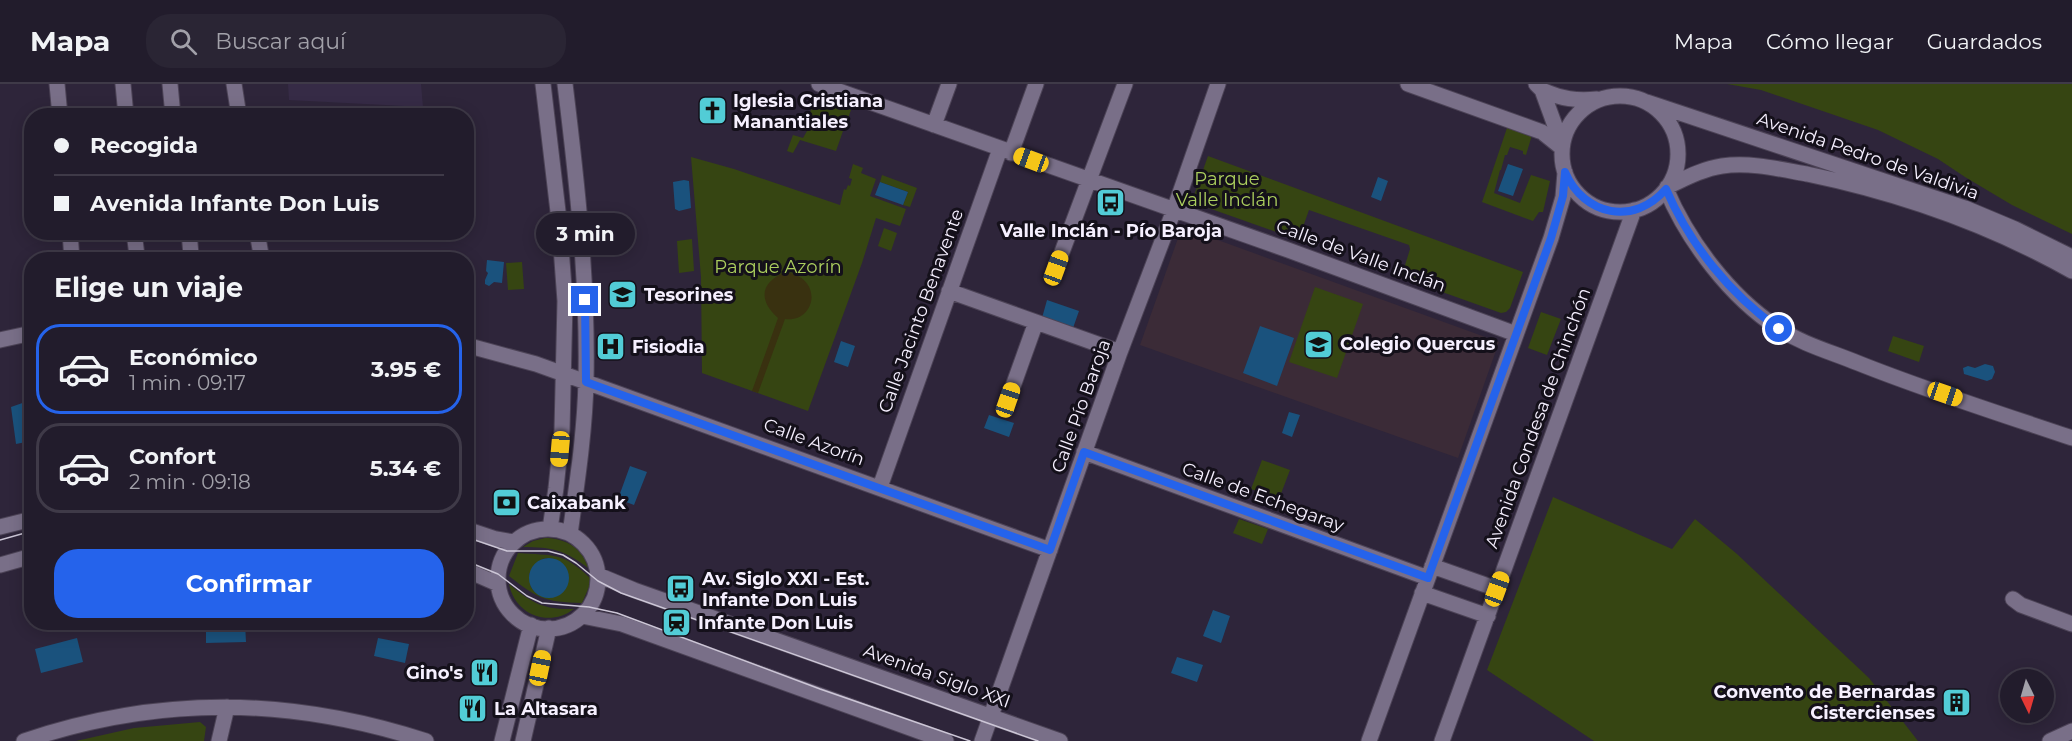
<!DOCTYPE html>
<html lang="es">
<meta charset="utf-8">
<style>
:root{--surface:#221c2c;--page:#2a2534;--text:#f1f3f6;--muted:#a2a1a9;--line:#3f3a48;--accent:#2563eb}
body{margin:0;font-family:Montserrat,sans-serif;background:var(--page);color:var(--text);height:100vh;display:flex;flex-direction:column;font-size:22px;white-space:nowrap}
*{box-sizing:border-box;margin:0}
p{font-size:20px;color:var(--muted)}
.icon{flex:none;width:33px;height:33px;fill:none;stroke:currentColor;stroke-width:2;stroke-linecap:round;stroke-linejoin:round}
.map{position:relative;flex:1;overflow:hidden}
.side{position:absolute;left:24px;top:168px;width:450px;height:378px;display:flex;flex-direction:column;background:var(--surface);border-radius:24px;box-shadow:0 3px 15px #0003,0 0 0 2px var(--line)}
.side>*{flex:none}
.banner{position:absolute;left:24px;top:24px;width:450px;height:132px;border-radius:24px;box-shadow:0 3px 15px #0003,0 0 0 2px var(--line);display:grid;align-content:center;height:132px;padding:0 30px;background:var(--surface)}
.needle{width:39px;rotate:175deg}
.controls{position:absolute;left:2000px;top:585px;display:grid;gap:12px}
.controls a{display:grid;place-items:center;width:54px;height:54px;border-radius:50%;background:var(--surface);box-shadow:0 3px 15px #0003,0 0 0 2px var(--line);font-size:30px}
.end{position:absolute;width:27px;height:27px;margin:-14px;border:8px solid #2563eb;background:#fff;box-shadow:0 0 0 3px #fff}
.from{border-radius:50%}
.bubble{position:absolute;height:42px;border-radius:21px;background:var(--surface);box-shadow:0 3px 15px #0003,0 0 0 2px var(--line);font-size:20px;font-weight:700;line-height:42px;text-align:center}
.car{position:absolute;width:18px;height:36px;margin:-18px -9px;border-radius:8px;box-shadow:0 0 4px 2px #0007;background:linear-gradient(#f5c518 24%,#345 0 40%,#f5c518 0 76%,#345 0 86%,#f5c518 0)}
.banner b{display:flex;align-items:center;gap:21px;height:57px;font-size:22px}
.banner b+b{border-top:2px solid var(--line)}
.banner i{width:15px;height:15px;background:var(--text)}
ul{padding:0;list-style:none}
li{display:flex;align-items:center;gap:18px;height:90px;margin:0 12px 9px;padding:0 18px;border:3px solid var(--line);border-radius:24px}
li div{flex:1}
li b{display:block;font-size:22px}
li em{font-style:normal;font-weight:700}
li.current{border-color:var(--accent)}
li>.icon{width:54px;height:54px;stroke-width:1.5}
h2{padding:0 30px;font-size:27px;line-height:72px}
.button{display:flex;gap:12px;margin-top:auto;padding:12px 30px}
.button a{flex:1;height:69px;border-radius:24px;background:var(--accent);color:#fff;font-size:24px;font-weight:700;line-height:69px;text-align:center}
header{display:flex;align-items:center;gap:36px;box-sizing:border-box;height:84px;padding:0 30px;background:var(--surface);border-bottom:2px solid var(--line)}
header strong{font-size:28px}
nav{display:flex;gap:33px;margin-inline-start:auto;font-size:21px}
.search{width:420px;height:54px;background:var(--page);display:flex;align-items:center;gap:15px;box-sizing:border-box;padding:0 21px;border-radius:24px;color:var(--muted);font-size:22px}
.map>svg:first-child{display:block}
</style>
<header>
<strong>Mapa</strong>
<div class="search"><svg class="icon" aria-label="search" viewBox="0 0 24 24"><circle cx="10" cy="10" r="6"/><path d="M15 15l6 6"/></svg>Buscar aquí</div>
<nav><a>Mapa</a><a>Cómo llegar</a><a>Guardados</a></nav>
</header>
<div class="map">
<svg width="2072" height="657" viewBox="0 0 2072 657">
<rect width="100%" height="100%" fill="#2e253a"/>
<path fill="#362b46" d="M 288,0 L 421,0 L 423,23 L 289,16 Z"/>
<path fill="#3b2b37" d="M 1182,143 L 1499,258 L 1458,374 L 1140,261 Z"/>
<path fill="#364512" fill-rule="evenodd" d="M 1727,0 L 2072,0 L 2072,150 L 2012,121 L 1965,93 L 1938,75 L 1878,46 L 1761,6 Z
M 817,13 L 851,26 L 844,45 L 833,41 L 827,33 L 821,34 L 818,40 L 823,47 L 829,46 L 832,44 L 843,47 L 836,67 L 800,56 L 793,69 L 787,67 L 793,51 L 803,54 L 807,47 L 802,45 Z
M 1508,41 L 1532,51 L 1526,71 L 1523,70 L 1523,67 L 1510,63 L 1507,71 L 1505,71 L 1501,86 L 1500,86 L 1494,109 L 1520,119 L 1531,91 L 1550,97 L 1543,128 L 1539,128 L 1533,137 L 1482,118 Z
M 1208,72 L 1523,188 L 1510,224 L 1506,228 L 1501,229 L 1403,194 L 1402,191 L 1410,165 L 1409,161 L 1309,126 L 1299,154 L 1296,155 L 1200,121 L 1193,114 Z
M 691,73 L 734,85 L 840,121 L 844,105 L 846,106 L 848,101 L 850,102 L 852,95 L 849,94 L 853,80 L 863,84 L 861,89 L 876,95 L 870,112 L 906,125 L 900,142 L 876,134 L 862,179 L 808,327 L 702,289 L 701,193 Z
M 882,91 L 917,104 L 910,123 L 903,121 L 908,108 L 880,98 Z
M 884,144 L 897,149 L 891,167 L 878,162 Z
M 692,155 L 694,187 L 679,189 L 677,157 Z
M 522,178 L 524,205 L 508,206 L 506,179 Z
M 1315,203 L 1363,220 L 1337,294 L 1289,278 Z
M 1541,228 L 1561,235 L 1547,271 L 1528,264 Z
M 1893,252 L 1924,262 L 1919,278 L 1888,267 Z
M 1262,376 L 1290,386 L 1279,415 L 1251,405 Z
M 1553,413 L 1672,465 L 1695,435 L 1737,470 L 1869,594 L 1918,657 L 1594,657 L 1487,586 Z
M 1239,435 L 1268,445 L 1262,460 L 1233,449 Z
M 545,454 C 565,454 583,464 588,484 C 565,466 552,463 523,463 L 533,457 Z
M 518,469 C 553,472 562,467 590,494 L 589,503 L 582,519 C 545,518 538,515 509,492 ZM 548,474 L 554,475 L 535,508 L 531,503 L 529,490 L 542,475 Z
M 509,500 C 532,519 543,526 574,525 C 549,544 515,531 509,500 Z
M 200,638 L 206,643 L 204,657 L 76,657 L 134,644 Z"/>
<path fill="#393110" d="M 786,188 C 825,195 815,239 785,235 L 758,309 L 752,307 L 778,234 C 758,216 760,198 786,188 Z"/>
<path fill="#1a527d" d="M 1508,80 L 1523,85 L 1513,112 L 1498,107 Z
M 1378,93 L 1388,97 L 1381,117 L 1371,113 Z
M 684,96 L 689,97 L 691,124 L 679,127 L 675,125 L 673,98 Z
M 880,98 L 908,108 L 903,121 L 875,111 Z
M 487,176 L 504,178 L 502,199 L 494,198 L 489,202 L 485,200 L 485,196 L 488,189 L 486,187 Z
M 1047,216 L 1079,227 L 1073,244 L 1042,234 Z
M 1260,242 L 1294,254 L 1277,302 L 1243,289 Z
M 841,257 L 855,262 L 848,283 L 834,278 Z
M 1985,280 L 1993,282 L 1995,288 L 1992,295 L 1987,297 L 1964,290 L 1963,284 L 1968,282 L 1975,284 Z
M 31,316 L 31,357 L 16,360 L 11,323 Z
M 1289,328 L 1300,331 L 1292,353 L 1282,349 Z
M 989,331 L 1014,339 L 1009,353 L 984,344 Z
M 630,382 L 647,388 L 634,421 L 618,415 Z
M529 494a20 20 0 1 1 40 0a20 20 0 1 1-40 0Z
M 1213,526 L 1230,532 L 1221,559 L 1203,552 Z
M 206,539 L 245,539 L 246,558 L 206,559 Z
M 77,554 L 83,578 L 41,589 L 35,565 Z
M 378,554 L 409,560 L 405,579 L 374,572 Z
M 1177,573 L 1203,581 L 1197,598 L 1171,589 Z"/>
<g fill="none" stroke-linecap="round" stroke-linejoin="round">
<defs>
<path id="minor" d="M 57,0 L 60,32
M 123,0 L 126,32
M 170,0 L 173,32
M 234,0 L 239,32
M 543,0 L 559,136 L 565,217 L 562,346 L 556,404 L 550,445
M 565,0 C 577,98 588,196 586,296 C 585,347 577,399 570,450
M 819,0 L 1288,166 L 1516,250
M 1408,0 L 1542,48 L 1562,64
M 1536,0 L 1542,6 L 1562,61
M 1542,6 C 1561,15 1577,17 1597,15
M1562 70a58 58 0 1 1 116 0a58 58 0 1 1-116 0Z
M 1647,18 L 1965,124 L 2015,145 L 2072,173
M 934,41 L 949,0
M 1011,69 L 1036,0
M 1667,103 C 1684,95 1702,85 1722,82 C 1750,78 1779,85 1807,90 C 1899,109 1990,141 2072,187
M 1666,105 C 1688,157 1730,213 1778,244 C 1802,260 1831,268 1858,279 C 1928,307 2001,330 2072,354
M 70,148 L 72,176
M 134,148 L 137,172
M 189,148 L 191,171
M 257,148 L 262,176
M 1056,184 L 1125,0
M 949,207 L 1120,268
M 0,256 L 32,249
M 466,261 L 536,280 L 586,298 L 1050,466
M 1008,316 L 1036,238
M 1084,368 L 1428,494
M 880,403 L 1000,65
M 0,443 L 32,435
M 466,445 L 496,455 L 514,458
M498 495a50 50 0 1 1 100 0a50 50 0 1 1-100 0Z
M 0,481 L 32,472
M 1432,482 L 1497,505
M 466,486 L 498,500
M 598,491 L 634,506 L 1060,657
M 1422,509 L 1488,532
M 2013,515 L 2021,521 L 2072,540
M 582,532 L 622,540 L 946,657
M 24,657 C 160,611 290,613 426,657
M 219,657 L 227,623
M 502,657 L 531,541
M 523,657 L 549,544
M 982,657 L 1120,268 L 1174,126 L 1218,0
M 1369,657 L 1551,154 L 1563,113 L 1565,88
M 1442,657 L 1634,126
M 2050,657 L 2072,647"/>
</defs>
<use href="#minor" stroke="#4c4356" stroke-width="17"/>
<use href="#minor" stroke="#796f88" stroke-width="15"/>
<path stroke="#ccc6d6" stroke-width="1.5" d="M 466,453 L 507,467 L 548,467 L 563,471 L 576,479 L 598,497 L 621,509 L 1038,657
M 0,456 L 32,447
M 466,477 L 498,490 L 527,512 L 542,519 L 589,523 L 617,529 L 820,605 L 970,657"/>
</g>
<g fill="none" stroke-linecap="round" stroke-linejoin="round">
<path stroke="#2563eb" stroke-width="8" d="M 585,216 L 586,298 L 1050,466 L 1084,368 L 1428,494 L 1551,154 L 1563,112 L 1565,88 C 1584,132 1634,142 1666,105 C 1690,161 1730,210 1779,245"/>
</g>
<defs>
<symbol id="church-square" viewBox="-11 -11 22 22"><rect x="-9" y="-9" width="18" height="18" rx="4" fill="#52ccd6" stroke="#14101a"/><path d="M-1.2-6h2.4v3.5h3.3v2.4h-3.3V6h-2.4V-.1h-3.3v-2.4h3.3Z" fill="#111"/></symbol>
<symbol id="bus-square" viewBox="-11 -11 22 22"><rect x="-9" y="-9" width="18" height="18" rx="4" fill="#52ccd6" stroke="#14101a"/><path d="M-5-6H5V4H4V6H2V4H-2V6H-4V4H-5ZM-3.5-4V0h7V-4ZM-3.5 1.2v1.5H-2V1.2ZM2 1.2v1.5H3.5V1.2Z" fill="#111"/></symbol>
<symbol id="school-square" viewBox="-11 -11 22 22"><rect x="-9" y="-9" width="18" height="18" rx="4" fill="#52ccd6" stroke="#14101a"/><path d="M0-5L7-2L0 1L-7-2ZM-4 1L0 2.5L4 1V4Q0 6-4 4Z" fill="#111"/></symbol>
<symbol id="hospital-square" viewBox="-11 -11 22 22"><rect x="-9" y="-9" width="18" height="18" rx="4" fill="#52ccd6" stroke="#14101a"/><path d="M-5-5h3v3.5h4V-5h3V5h-3V1.5h-4V5h-3Z" fill="#111"/></symbol>
<symbol id="bank-square" viewBox="-11 -11 22 22"><rect x="-9" y="-9" width="18" height="18" rx="4" fill="#52ccd6" stroke="#14101a"/><path d="M-6-4H6V4H-6ZM0-2.3a2.3 2.3 0 1 0 0 4.6a2.3 2.3 0 1 0 0-4.6Z" fill="#111"/></symbol>
<symbol id="station-square" viewBox="-11 -11 22 22"><rect x="-9" y="-9" width="18" height="18" rx="4" fill="#52ccd6" stroke="#14101a"/><path d="M-3-6H3Q5-6 5-4V2Q5 4 3 4L4.5 6H3L1.5 4h-3L-3 6H-4.5L-3 4Q-5 4-5 2V-4Q-5-6-3-6ZM-3.5-4v3h7v-3ZM-3.5 1v1.5H-2V1ZM2 1v1.5H3.5V1Z" fill="#111"/></symbol>
<symbol id="restaurant-square" viewBox="-11 -11 22 22"><rect x="-9" y="-9" width="18" height="18" rx="4" fill="#52ccd6" stroke="#14101a"/><path d="M-5-6h1v4h1v-4h1v4h1v-4h1v5L-1.5 .5V6h-2V.5L-5-1ZM5-6V6H3V1.5H1.5Q1.5-4 5-6Z" fill="#111"/></symbol>
<symbol id="building-square" viewBox="-11 -11 22 22"><rect x="-9" y="-9" width="18" height="18" rx="4" fill="#52ccd6" stroke="#14101a"/><path d="M-4-6H4V6H1V3H-1V6H-4ZM-2.5-4.3h1.7v1.8h-1.7ZM.8-4.3h1.7v1.8H.8ZM-2.5-1h1.7V.8h-1.7ZM.8-1h1.7V.8H.8Z" fill="#111"/></symbol>
</defs>
<g fill-rule="evenodd">
<use href="#church-square" x="696" y="10" width="33" height="33"/>
<use href="#bus-square" x="1094" y="102" width="33" height="33"/>
<use href="#school-square" x="606" y="194" width="33" height="33"/>
<use href="#school-square" x="1302" y="244" width="33" height="33"/>
<use href="#hospital-square" x="594" y="246" width="33" height="33"/>
<use href="#bank-square" x="490" y="402" width="33" height="33"/>
<use href="#bus-square" x="664" y="488" width="33" height="33"/>
<use href="#station-square" x="660" y="522" width="33" height="33"/>
<use href="#restaurant-square" x="468" y="572" width="33" height="33"/>
<use href="#building-square" x="1940" y="602" width="33" height="33"/>
<use href="#restaurant-square" x="456" y="608" width="33" height="33"/>
</g>
<g text-anchor="middle" dominant-baseline="central" stroke-width="6" stroke-linejoin="round" paint-order="stroke">
<g font-size="18" font-weight="bold" fill="#f6f0ff" stroke="#14101a" text-anchor="start">
<text x="733" y="17">Iglesia Cristiana<tspan x="733" dy="21">Manantiales</tspan></text>
<text x="1111" y="147" text-anchor="middle">Valle Inclán - Pío Baroja</text>
<text x="644" y="211">Tesorines</text>
<text x="1340" y="260">Colegio Quercus</text>
<text x="632" y="263">Fisiodia</text>
<text x="527" y="419">Caixabank</text>
<text x="702" y="495">Av. Siglo XXI - Est.<tspan x="702" dy="21">Infante Don Luis</tspan></text>
<text x="698" y="539">Infante Don Luis</text>
<text x="463" y="589" text-anchor="end">Gino's</text>
<text x="1935" y="608" text-anchor="end">Convento de Bernardas<tspan x="1935" dy="21">Cistercienses</tspan></text>
<text x="494" y="625">La Altasara</text>
</g>
<g font-size="18" fill="#f6f0ff" stroke="#14101a">
<text transform="translate(1868 72) rotate(19)">Avenida Pedro de Valdivia</text>
<text transform="translate(1361 172) rotate(20)">Calle de Valle Inclán</text>
<text transform="translate(921 227) rotate(-70)">Calle Jacinto Benavente</text>
<text transform="translate(1081 322) rotate(-70)">Calle Pío Baroja</text>
<text transform="translate(1538 334) rotate(-70)">Avenida Condesa de Chinchón</text>
<text transform="translate(814 358) rotate(20)">Calle Azorín</text>
<text transform="translate(1263 413) rotate(20)">Calle de Echegaray</text>
<text transform="translate(937 592) rotate(20)">Avenida Siglo XXI</text>
</g>
<g font-size="18" fill="#accf5e" stroke="#14101a">
<text x="1227" y="95">Parque<tspan x="1227" dy="21">Valle Inclán</tspan></text>
<text x="778" y="183">Parque Azorín</text>
</g>
</g>
</svg>
<div class="controls">
<a><svg class="needle" viewBox="-14 -14 28 28"><path d="M0-13l5 13h-10z" fill="#e53935"/><path d="M0 13l5-13h-10z" fill="#a2a1a9"/></svg></a>
</div>
<i class="end from" style="left:1779px;top:245px"></i>
<i class="end" style="left:585px;top:216px"></i>
<div class="bubble" style="left:536px;top:129px;width:99px">3 min</div>
<i class="car" style="left:1031px;top:76px;rotate:290deg"></i>
<i class="car" style="left:1056px;top:184px;rotate:20deg"></i>
<i class="car" style="left:1945px;top:310px;rotate:109deg"></i>
<i class="car" style="left:1008px;top:316px;rotate:19deg"></i>
<i class="car" style="left:560px;top:365px;rotate:185deg"></i>
<i class="car" style="left:1497px;top:505px;rotate:20deg"></i>
<i class="car" style="left:540px;top:584px;rotate:12deg"></i>
<div class="banner">
<b><i class="from"></i>Recogida</b>
<b><i></i>Avenida Infante Don Luis</b>
</div>
<section class="side">
<h2>Elige un viaje</h2>
<ul>
<li class="current"><svg class="icon" aria-label="car" viewBox="0 0 24 24"><path d="M5 17H2v-5l4-1 3-4h7l3 4 3 1v5h-3M9 17h6M6 11h13"/><circle cx="7" cy="17" r="2"/><circle cx="17" cy="17" r="2"/></svg><div><b>Económico</b><p>1 min · 09:17</p></div><em>3.95 €</em></li>
<li><svg class="icon" aria-label="car" viewBox="0 0 24 24"><path d="M5 17H2v-5l4-1 3-4h7l3 4 3 1v5h-3M9 17h6M6 11h13"/><circle cx="7" cy="17" r="2"/><circle cx="17" cy="17" r="2"/></svg><div><b>Confort</b><p>2 min · 09:18</p></div><em>5.34 €</em></li>
</ul>
<div class="button"><a>Confirmar</a></div>
</section>
</div>
